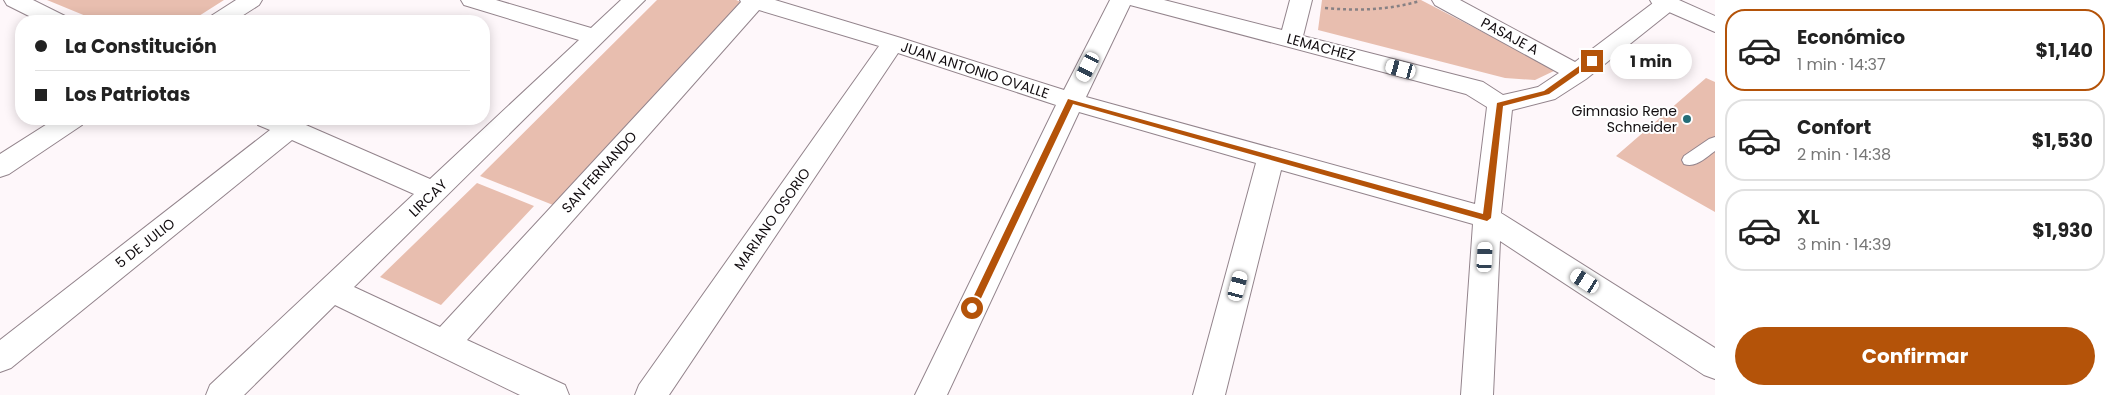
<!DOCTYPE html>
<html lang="es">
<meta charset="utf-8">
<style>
:root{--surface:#fff;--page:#f6f6f6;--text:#222;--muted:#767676;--line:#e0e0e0;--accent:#b45309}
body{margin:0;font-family:Poppins,sans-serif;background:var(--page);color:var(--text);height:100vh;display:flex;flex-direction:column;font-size:19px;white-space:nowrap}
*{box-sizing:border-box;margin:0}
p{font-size:16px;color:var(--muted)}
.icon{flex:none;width:28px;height:28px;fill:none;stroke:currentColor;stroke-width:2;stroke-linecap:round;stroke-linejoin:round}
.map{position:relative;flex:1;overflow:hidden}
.details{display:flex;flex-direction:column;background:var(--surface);width:400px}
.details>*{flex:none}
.top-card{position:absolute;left:15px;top:15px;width:475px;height:110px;border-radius:20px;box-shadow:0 2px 12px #0003;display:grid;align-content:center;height:110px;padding:0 20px;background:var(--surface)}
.end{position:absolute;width:22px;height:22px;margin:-11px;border:6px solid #b45309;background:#fff;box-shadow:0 0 0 2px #fff}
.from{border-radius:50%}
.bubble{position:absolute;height:35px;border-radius:18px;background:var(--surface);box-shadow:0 2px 12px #0003;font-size:16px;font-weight:700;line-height:35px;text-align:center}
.car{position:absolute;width:15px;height:30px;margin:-15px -8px;border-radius:6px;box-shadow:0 0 4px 1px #0007;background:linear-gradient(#fff 24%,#345 0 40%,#fff 0 76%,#345 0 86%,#fff 0)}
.top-card b{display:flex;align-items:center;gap:18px;height:48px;font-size:19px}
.top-card b+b{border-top:1px solid var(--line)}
.top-card i{width:12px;height:12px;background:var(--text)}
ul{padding:9px 0 0;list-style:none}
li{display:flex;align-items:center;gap:15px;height:82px;margin:0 10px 8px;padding:0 10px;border:2px solid var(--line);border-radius:20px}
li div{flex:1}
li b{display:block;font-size:19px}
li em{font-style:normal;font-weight:700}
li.active{border-color:var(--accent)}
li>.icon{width:45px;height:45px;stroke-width:1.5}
.cta{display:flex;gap:10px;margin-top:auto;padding:10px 20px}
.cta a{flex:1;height:58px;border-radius:30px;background:var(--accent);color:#fff;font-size:20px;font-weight:700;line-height:58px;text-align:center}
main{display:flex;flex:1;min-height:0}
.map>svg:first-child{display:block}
</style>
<main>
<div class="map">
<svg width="1715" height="395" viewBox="0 0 1715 395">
<rect width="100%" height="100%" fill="#fef7fa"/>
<path fill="#e8beaf" d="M 47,0 L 224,0 L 191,21 L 98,21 Z
M 657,0 L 736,0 L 744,3 L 553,205 L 480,176 Z
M 1322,0 L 1421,0 L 1556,70 L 1535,80 L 1505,78 L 1318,30 Z
M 1706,78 L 1715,82 L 1715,212 L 1616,156 Z
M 477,183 L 534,206 L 441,305 L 380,277 Z"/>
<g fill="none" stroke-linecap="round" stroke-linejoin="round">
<defs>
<path id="service" d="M 1715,137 L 1715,151 C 1705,158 1696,168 1684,164 L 1682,160 L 1684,156 L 1709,139 Z"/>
<path id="minor" d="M 4,0 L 33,0 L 65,16 L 68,21 L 39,21 L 7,5 Z
M 461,0 L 496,0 L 591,28 L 621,0 L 645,0 L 354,287 L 440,327 L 741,2 L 740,0 L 775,0 L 901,38 L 1064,90 L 1110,0 L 1164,0 L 1282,30 L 1290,0 L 1312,0 L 1303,36 L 1483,82 L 1503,95 L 1538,87 L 1559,73 L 1435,5 L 1432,0 L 1460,0 L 1575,62 L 1657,0 L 1676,0 L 1678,3 L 1675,8 L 1586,79 L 1555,99 L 1512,110 L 1501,213 L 1715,348 L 1715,379 L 1704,375 L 1500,241 L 1493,395 L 1461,395 L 1473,224 L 1281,170 L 1225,395 L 1193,395 L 1256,163 L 1079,112 L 947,395 L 915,395 L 1056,105 L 898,53 L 669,395 L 635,395 L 639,385 L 879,46 L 759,10 L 467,340 L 565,385 L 569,395 L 520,395 L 335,305 L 244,395 L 206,395 L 210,385 L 414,194 L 292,140 L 11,368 L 0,372 L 0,340 L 270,130 L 258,125 L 254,119 L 290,119 L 299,122 L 430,179 L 579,40 L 464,5 ZM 1130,5 L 1466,94 L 1487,107 L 1475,204 L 1086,97 Z"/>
<path id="tertiary" d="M 236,0 L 262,0 L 259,5 L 234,21 L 208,21 L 211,16 Z
M 1650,0 L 1679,0 L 1715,16 L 1715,32 L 1653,5 Z
M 55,119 L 86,119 L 82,125 L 9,174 L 0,177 L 0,154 Z"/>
</defs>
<use href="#service" stroke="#93848c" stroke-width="2"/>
<use href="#minor" stroke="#93848c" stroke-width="2"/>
<use href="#tertiary" stroke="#93848c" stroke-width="2"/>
<path stroke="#878184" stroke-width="2.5" stroke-dasharray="3 3" stroke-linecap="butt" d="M 1325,8 C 1358,11 1388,10 1420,1"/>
<use href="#service" fill="#fff" fill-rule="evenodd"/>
<use href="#minor" fill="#fff" fill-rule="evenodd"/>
<use href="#tertiary" fill="#fff" fill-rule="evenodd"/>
</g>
<path fill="#b45309" d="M 1589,59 L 1596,61 L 1549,94 L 1503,106 L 1491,218 L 1487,221 L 1073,104 L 975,311 L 969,311 L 968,308 L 1068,99 L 1483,214 L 1497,103 L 1544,91 Z"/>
<circle fill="#246d77" stroke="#fff" stroke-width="2" cx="1687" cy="119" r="5"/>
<g text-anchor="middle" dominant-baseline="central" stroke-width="4" stroke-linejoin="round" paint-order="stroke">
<g font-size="14" fill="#110c0f" stroke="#fff">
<text transform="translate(1510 36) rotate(28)">PASAJE A</text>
<text transform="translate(1321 47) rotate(15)">LEMACHEZ</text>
<text transform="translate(975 70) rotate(18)">JUAN ANTONIO OVALLE</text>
<text transform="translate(599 172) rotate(-48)">SAN FERNANDO</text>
<text transform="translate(428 198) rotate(-44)">LIRCAY</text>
<text transform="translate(772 219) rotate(-55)">MARIANO OSORIO</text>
<text transform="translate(145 243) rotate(-38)">5 DE JULIO</text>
</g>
<g font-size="14" fill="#110c0f" stroke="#fff" text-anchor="end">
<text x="1677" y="111">Gimnasio Rene<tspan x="1677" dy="16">Schneider</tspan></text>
</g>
</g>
</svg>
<i class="end from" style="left:972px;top:308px"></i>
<i class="end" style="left:1592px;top:61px"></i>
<div class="bubble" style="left:1610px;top:44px;width:82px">1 min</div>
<i class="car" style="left:1088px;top:67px;rotate:207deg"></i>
<i class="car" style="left:1401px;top:69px;rotate:285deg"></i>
<i class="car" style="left:1485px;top:257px;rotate:3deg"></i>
<i class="car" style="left:1585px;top:281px;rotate:303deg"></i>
<i class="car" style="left:1238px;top:286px;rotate:15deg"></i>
<div class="top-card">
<b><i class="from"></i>La Constitución</b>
<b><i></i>Los Patriotas</b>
</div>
</div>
<section class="details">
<ul>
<li class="active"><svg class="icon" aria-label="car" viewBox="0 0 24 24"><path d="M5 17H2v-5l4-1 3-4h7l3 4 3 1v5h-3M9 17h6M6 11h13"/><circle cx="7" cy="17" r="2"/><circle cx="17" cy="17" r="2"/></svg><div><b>Económico</b><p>1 min · 14:37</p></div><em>$1,140</em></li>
<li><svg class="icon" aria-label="car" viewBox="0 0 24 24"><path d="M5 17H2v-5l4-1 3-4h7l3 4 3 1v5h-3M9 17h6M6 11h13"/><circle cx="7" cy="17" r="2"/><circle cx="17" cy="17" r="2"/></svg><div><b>Confort</b><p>2 min · 14:38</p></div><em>$1,530</em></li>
<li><svg class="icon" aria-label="car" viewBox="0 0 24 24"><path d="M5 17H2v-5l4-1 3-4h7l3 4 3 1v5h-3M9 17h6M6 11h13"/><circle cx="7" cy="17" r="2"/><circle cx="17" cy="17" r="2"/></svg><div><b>XL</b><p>3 min · 14:39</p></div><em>$1,930</em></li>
</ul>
<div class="cta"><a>Confirmar</a></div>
</section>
</main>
